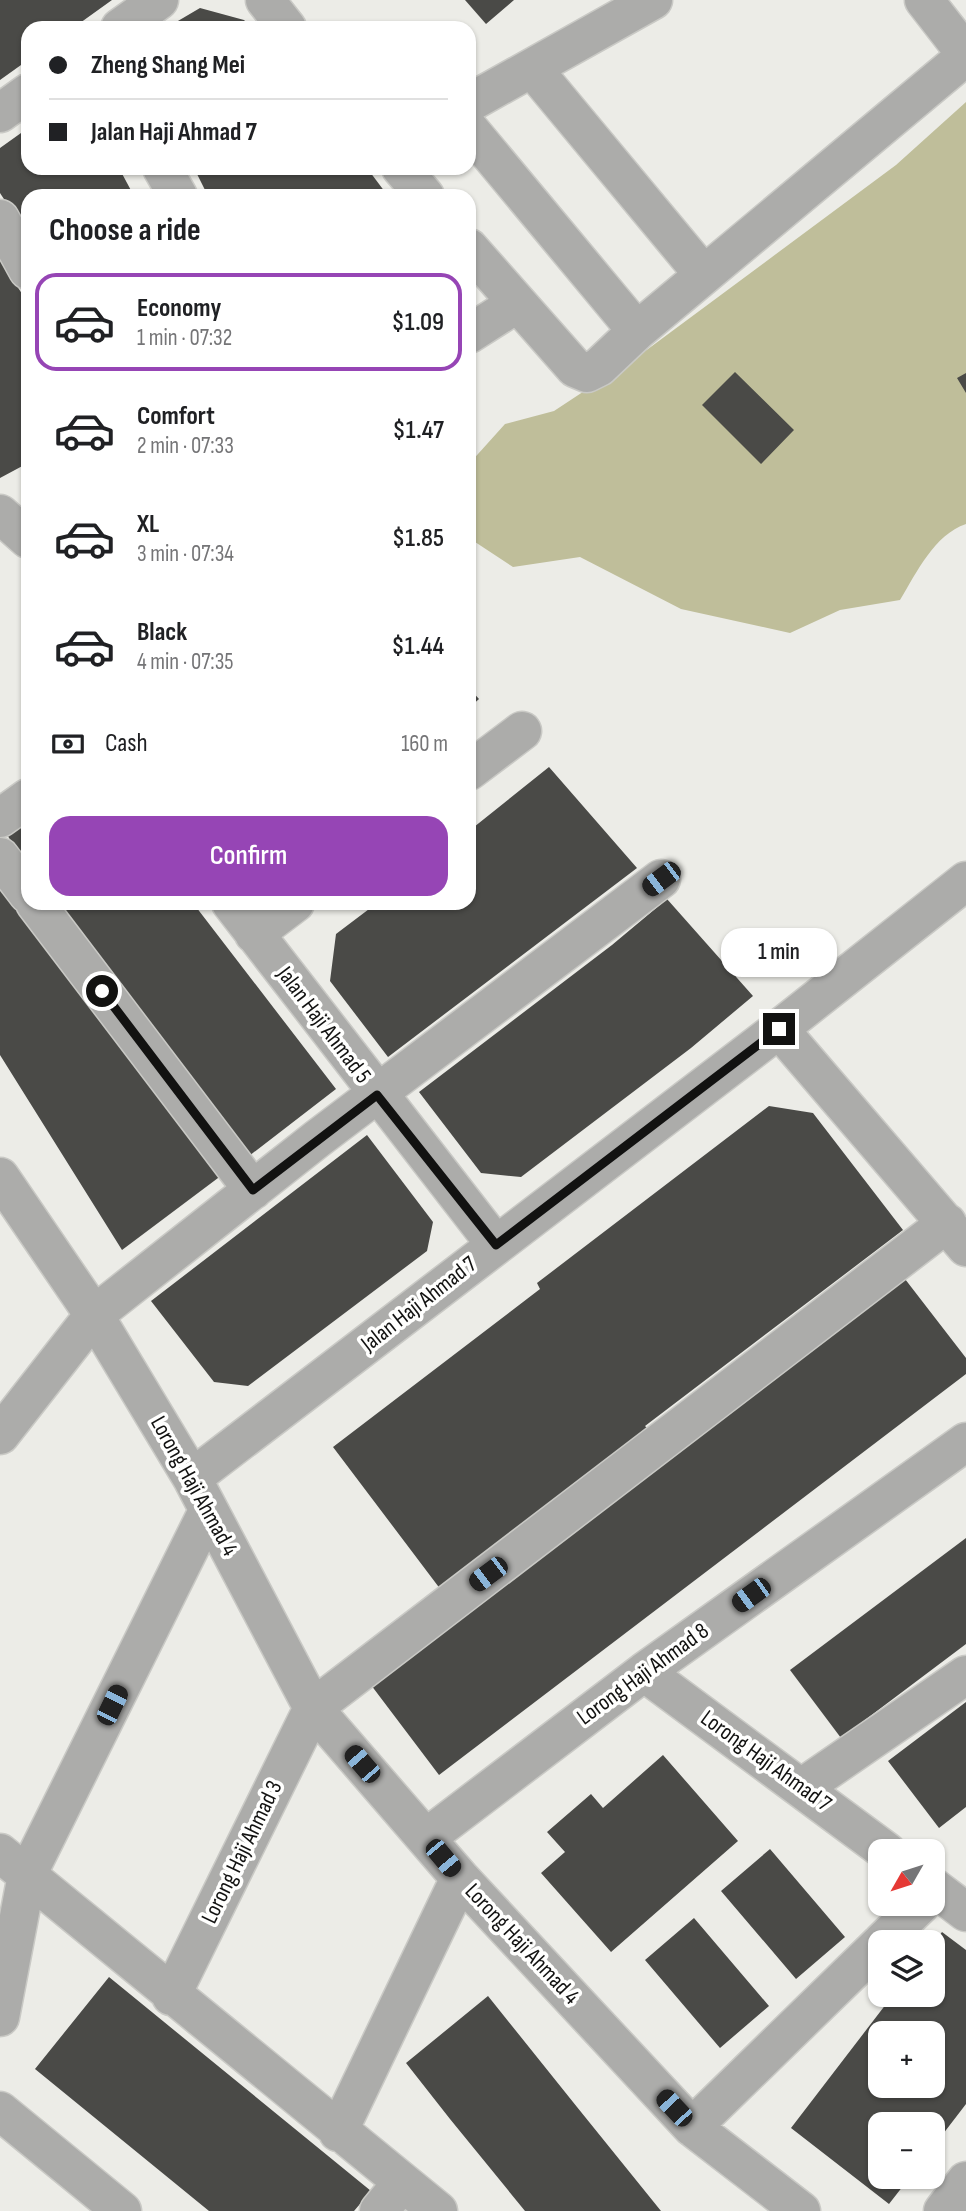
<!DOCTYPE html>
<meta charset="utf-8">
<style>
:root{--surface:#fff;--page:#f2f2f2;--text:#202124;--muted:#757577;--line:#e0e0e0;--accent:#9645b5}
body{margin:0;font-family:"Sofia Sans Condensed",sans-serif;background:var(--page);color:var(--text);height:100vh;display:flex;flex-direction:column;font-size:26px;white-space:nowrap}
*{box-sizing:border-box;margin:0}
p{font-size:23px;color:var(--muted)}
.icon{flex:none;width:38px;height:38px;fill:none;stroke:currentColor;stroke-width:2;stroke-linecap:round;stroke-linejoin:round}
.map{position:relative;flex:1;overflow:hidden}
.details{position:absolute;left:21px;top:189px;width:455px;height:721px;display:flex;flex-direction:column;background:var(--surface);border-radius:21px;box-shadow:0 2px 5px #0004}
.details>*{flex:none}
.hud{position:absolute;left:21px;top:21px;width:455px;height:154px;border-radius:21px;box-shadow:0 2px 5px #0004;display:grid;align-content:center;height:154px;padding:0 28px;background:var(--surface)}
.needle{width:46px;rotate:231deg}
.buttons{position:absolute;left:868px;top:1839px;display:grid;gap:14px}
.buttons a{display:grid;place-items:center;width:77px;height:77px;border-radius:14px;background:var(--surface);box-shadow:0 2px 5px #0004;font-size:35px}
.end{position:absolute;width:32px;height:32px;margin:-16px;border:9px solid #121211;background:#fff;box-shadow:0 0 0 4px #fff}
.from{border-radius:50%}
.bubble{position:absolute;height:49px;border-radius:21px;background:var(--surface);box-shadow:0 2px 5px #0004;font-size:23px;font-weight:600;line-height:49px;text-align:center}
.car{position:absolute;width:21px;height:42px;margin:-21px -10px;border-radius:9px;box-shadow:0 0 5px 2px #0007;background:linear-gradient(#222 24%,#8ab4d8 0 40%,#222 0 76%,#8ab4d8 0 86%,#222 0)}
.hud b{display:flex;align-items:center;gap:24px;height:66px;font-size:26px}
.hud b+b{border-top:2px solid var(--line)}
.hud i{width:18px;height:18px;background:var(--text)}
ul{padding:0;list-style:none}
li{display:flex;align-items:center;gap:21px;height:98px;margin:0 14px 10px;padding:0 14px;border:4px solid transparent;border-radius:21px}
li div{flex:1}
li b{display:block;font-size:26px}
li em{font-style:normal;font-weight:600}
li.on{border-color:var(--accent)}
li>.icon{width:63px;height:63px;stroke-width:1.5}
h2{padding:0 28px;font-size:32px;line-height:84px}
.pay{display:flex;align-items:center;gap:18px;height:77px;padding:0 28px;font-size:26px}
.pay p{margin-inline-start:auto}
.primary-button{display:flex;gap:14px;margin-top:auto;padding:14px 28px}
.primary-button a{flex:1;height:80px;border-radius:21px;background:var(--accent);color:#fff;font-size:28px;font-weight:600;line-height:80px;text-align:center}
.map>svg:first-child{display:block}
</style>
<div class="map">
<svg width="966" height="2211" viewBox="0 0 966 2211">
<rect width="100%" height="100%" fill="#ecece7"/>
<path fill="#bfbe9a" d="M 966,102 L 966,524 C 934,535 917,572 900,600 L 840,610 L 790,633 L 681,609 L 580,557 L 513,567 L 469,538 L 469,464 L 505,424 L 554,411 L 648,349 L 896,165 Z"/>
<path fill="#4a4a47" fill-rule="evenodd" d="M 0,0 L 112,0 L 73,28 L 28,28 L 28,60 L 0,80 Z
M 465,0 L 514,0 L 486,24 Z
M 200,8 L 244,20 L 252,28 L 166,28 Z
M 28,128 L 28,168 L 119,168 L 134,196 L 28,196 L 28,236 L 0,193 L 0,148 Z
M 194,168 L 367,168 L 388,196 L 208,196 Z
M 0,260 L 28,303 L 28,463 L 0,478 Z
M 735,372 L 794,430 L 761,464 L 702,405 Z
M 966,373 L 966,393 L 957,378 Z
M 469,688 L 479,699 L 469,708 Z
M 549,767 L 637,868 L 388,1057 L 330,981 L 336,934 L 377,903 L 469,903 L 469,831 Z
M 28,815 L 28,866 L 5,832 Z
M 0,885 L 222,1175 L 122,1250 L 0,1055 Z
M 667,899 L 753,996 L 691,1048 L 521,1177 L 481,1173 L 419,1092 L 612,945 Z
M 56,903 L 193,903 L 336,1089 L 249,1156 Z
M 769,1106 L 813,1113 L 903,1230 L 645,1426 L 650,1431 L 441,1590 L 333,1447 L 540,1289 L 537,1283 Z
M 367,1135 L 433,1222 L 427,1251 L 248,1386 L 214,1382 L 151,1301 Z
M 905,1279 L 966,1358 L 966,1374 L 439,1775 L 371,1685 Z
M 966,1538 L 966,1644 L 841,1738 L 790,1670 Z
M 966,1702 L 966,1807 L 939,1828 L 888,1761 Z
M 663,1755 L 738,1841 L 611,1952 L 541,1873 L 565,1852 L 547,1832 L 591,1794 L 603,1808 Z
M 770,1849 L 845,1937 L 796,1979 L 721,1891 Z
M 694,1918 L 769,2006 L 720,2048 L 645,1960 Z
M 942,1932 L 966,1950 L 966,2104 L 933,2147 L 933,2124 L 880,2124 L 880,2177 L 910,2177 L 889,2204 L 791,2128 L 893,1995 L 933,1995 L 933,1944 ZM 880,2034 L 933,2034 L 933,2086 L 880,2086 Z
M 109,1977 L 371,2191 L 354,2211 L 209,2211 L 35,2069 Z
M 488,1996 L 577,2107 L 661,2211 L 525,2211 L 450,2119 L 406,2063 Z"/>
<g fill="none" stroke-linecap="round" stroke-linejoin="round">
<defs>
<path id="minor" d="M 265,0 L 287,28
M 924,0 L 966,54
M 120,28 L 159,0
M 532,68 L 704,275
M 469,103 L 653,0
M 0,113 L 28,93
M 469,129 L 637,331
M 162,168 L 178,196
M 401,168 L 425,196
M 0,219 L 28,270
M 469,248 L 575,368 L 587,373 L 599,367 L 637,331 L 966,56
M 469,334 L 516,304
M 0,514 L 28,539
M 469,771 L 522,731
M 0,818 L 28,798
M 0,857 L 28,894
M 35,903 L 253,1190
M 231,903 L 496,1245
M 254,934 L 295,903
M 779,1029 L 966,1247
M 0,1177 L 94,1315 L 192,1478 L 313,1708 L 460,1878 L 692,2127 L 801,2211
M 0,1435 L 94,1315 L 317,1139 L 661,879
M 192,1478 L 779,1029 L 966,881
M 644,1672 L 887,1852
M 803,1787 L 966,1675
M 426,1838 L 644,1672 L 966,1442
M 0,1853 L 438,2211
M 933,1887 L 966,1912
M 882,1942 L 921,1904
M 171,1996 L 313,1708 L 947,1223
M 0,2017 L 27,1875 L 208,1511
M 0,2111 L 122,2211
M 692,2127 L 880,1944
M 338,2132 L 460,1878
M 379,2211 L 401,2184
M 943,2211 L 966,2181"/>
</defs>
<use href="#minor" stroke="#c9c9c5" stroke-width="41"/>
<use href="#minor" stroke="#acacaa" stroke-width="38"/>
</g>
<g fill="none" stroke-linecap="round" stroke-linejoin="round">
<path stroke="#121211" stroke-width="9" d="M 102,991 L 253,1190 L 377,1095 L 496,1245 L 779,1029"/>
</g>
<g text-anchor="middle" dominant-baseline="central" stroke-width="7" stroke-linejoin="round" paint-order="stroke">
<g font-size="23" fill="#121211" stroke="#fffffe">
<text transform="translate(324 1025) rotate(53)">Jalan Haji Ahmad 5</text>
<text transform="translate(419 1304) rotate(-38)">Jalan Haji Ahmad 7</text>
<text transform="translate(194 1486) rotate(61)">Lorong Haji Ahmad 4</text>
<text transform="translate(643 1674) rotate(-36)">Lorong Haji Ahmad 8</text>
<text transform="translate(766 1761) rotate(36)">Lorong Haji Ahmad 7</text>
<text transform="translate(242 1852) rotate(-64)">Lorong Haji Ahmad 3</text>
<text transform="translate(522 1944) rotate(47)">Lorong Haji Ahmad 4</text>
</g>
</g>
</svg>
<div class="buttons">
<a><svg class="needle" viewBox="-14 -14 28 28"><path d="M0-13l5 13h-10z" fill="#e53935"/><path d="M0 13l5-13h-10z" fill="#757577"/></svg></a>
<a><svg class="icon" aria-label="layers" viewBox="0 0 24 24"><path d="M12 4l9 5-9 5-9-5zM3 14l9 5 9-5"/></svg></a>
<a>+</a>
<a>−</a>
</div>
<i class="end from" style="left:102px;top:991px"></i>
<i class="end" style="left:779px;top:1029px"></i>
<div class="bubble" style="left:721px;top:928px;width:116px">1 min</div>
<i class="car" style="left:661px;top:879px;rotate:233deg"></i>
<i class="car" style="left:488px;top:1574px;rotate:233deg"></i>
<i class="car" style="left:751px;top:1595px;rotate:234deg"></i>
<i class="car" style="left:112px;top:1705px;rotate:26deg"></i>
<i class="car" style="left:362px;top:1764px;rotate:319deg"></i>
<i class="car" style="left:443px;top:1858px;rotate:140deg"></i>
<i class="car" style="left:674px;top:2108px;rotate:317deg"></i>
<div class="hud">
<b><i class="from"></i>Zheng Shang Mei</b>
<b><i></i>Jalan Haji Ahmad 7</b>
</div>
<section class="details">
<h2>Choose a ride</h2>
<ul>
<li class="on"><svg class="icon" aria-label="car" viewBox="0 0 24 24"><path d="M5 17H2v-5l4-1 3-4h7l3 4 3 1v5h-3M9 17h6M6 11h13"/><circle cx="7" cy="17" r="2"/><circle cx="17" cy="17" r="2"/></svg><div><b>Economy</b><p>1 min · 07:32</p></div><em>$1.09</em></li>
<li><svg class="icon" aria-label="car" viewBox="0 0 24 24"><path d="M5 17H2v-5l4-1 3-4h7l3 4 3 1v5h-3M9 17h6M6 11h13"/><circle cx="7" cy="17" r="2"/><circle cx="17" cy="17" r="2"/></svg><div><b>Comfort</b><p>2 min · 07:33</p></div><em>$1.47</em></li>
<li><svg class="icon" aria-label="car" viewBox="0 0 24 24"><path d="M5 17H2v-5l4-1 3-4h7l3 4 3 1v5h-3M9 17h6M6 11h13"/><circle cx="7" cy="17" r="2"/><circle cx="17" cy="17" r="2"/></svg><div><b>XL</b><p>3 min · 07:34</p></div><em>$1.85</em></li>
<li><svg class="icon" aria-label="car" viewBox="0 0 24 24"><path d="M5 17H2v-5l4-1 3-4h7l3 4 3 1v5h-3M9 17h6M6 11h13"/><circle cx="7" cy="17" r="2"/><circle cx="17" cy="17" r="2"/></svg><div><b>Black</b><p>4 min · 07:35</p></div><em>$1.44</em></li>
</ul>
<div class="pay"><svg class="icon" aria-label="cash" viewBox="0 0 24 24"><path d="M3 7h18v10H3z"/><circle cx="12" cy="12" r="2"/></svg>Cash<p>160 m</p></div>
<div class="primary-button"><a>Confirm</a></div>
</section>
</div>
